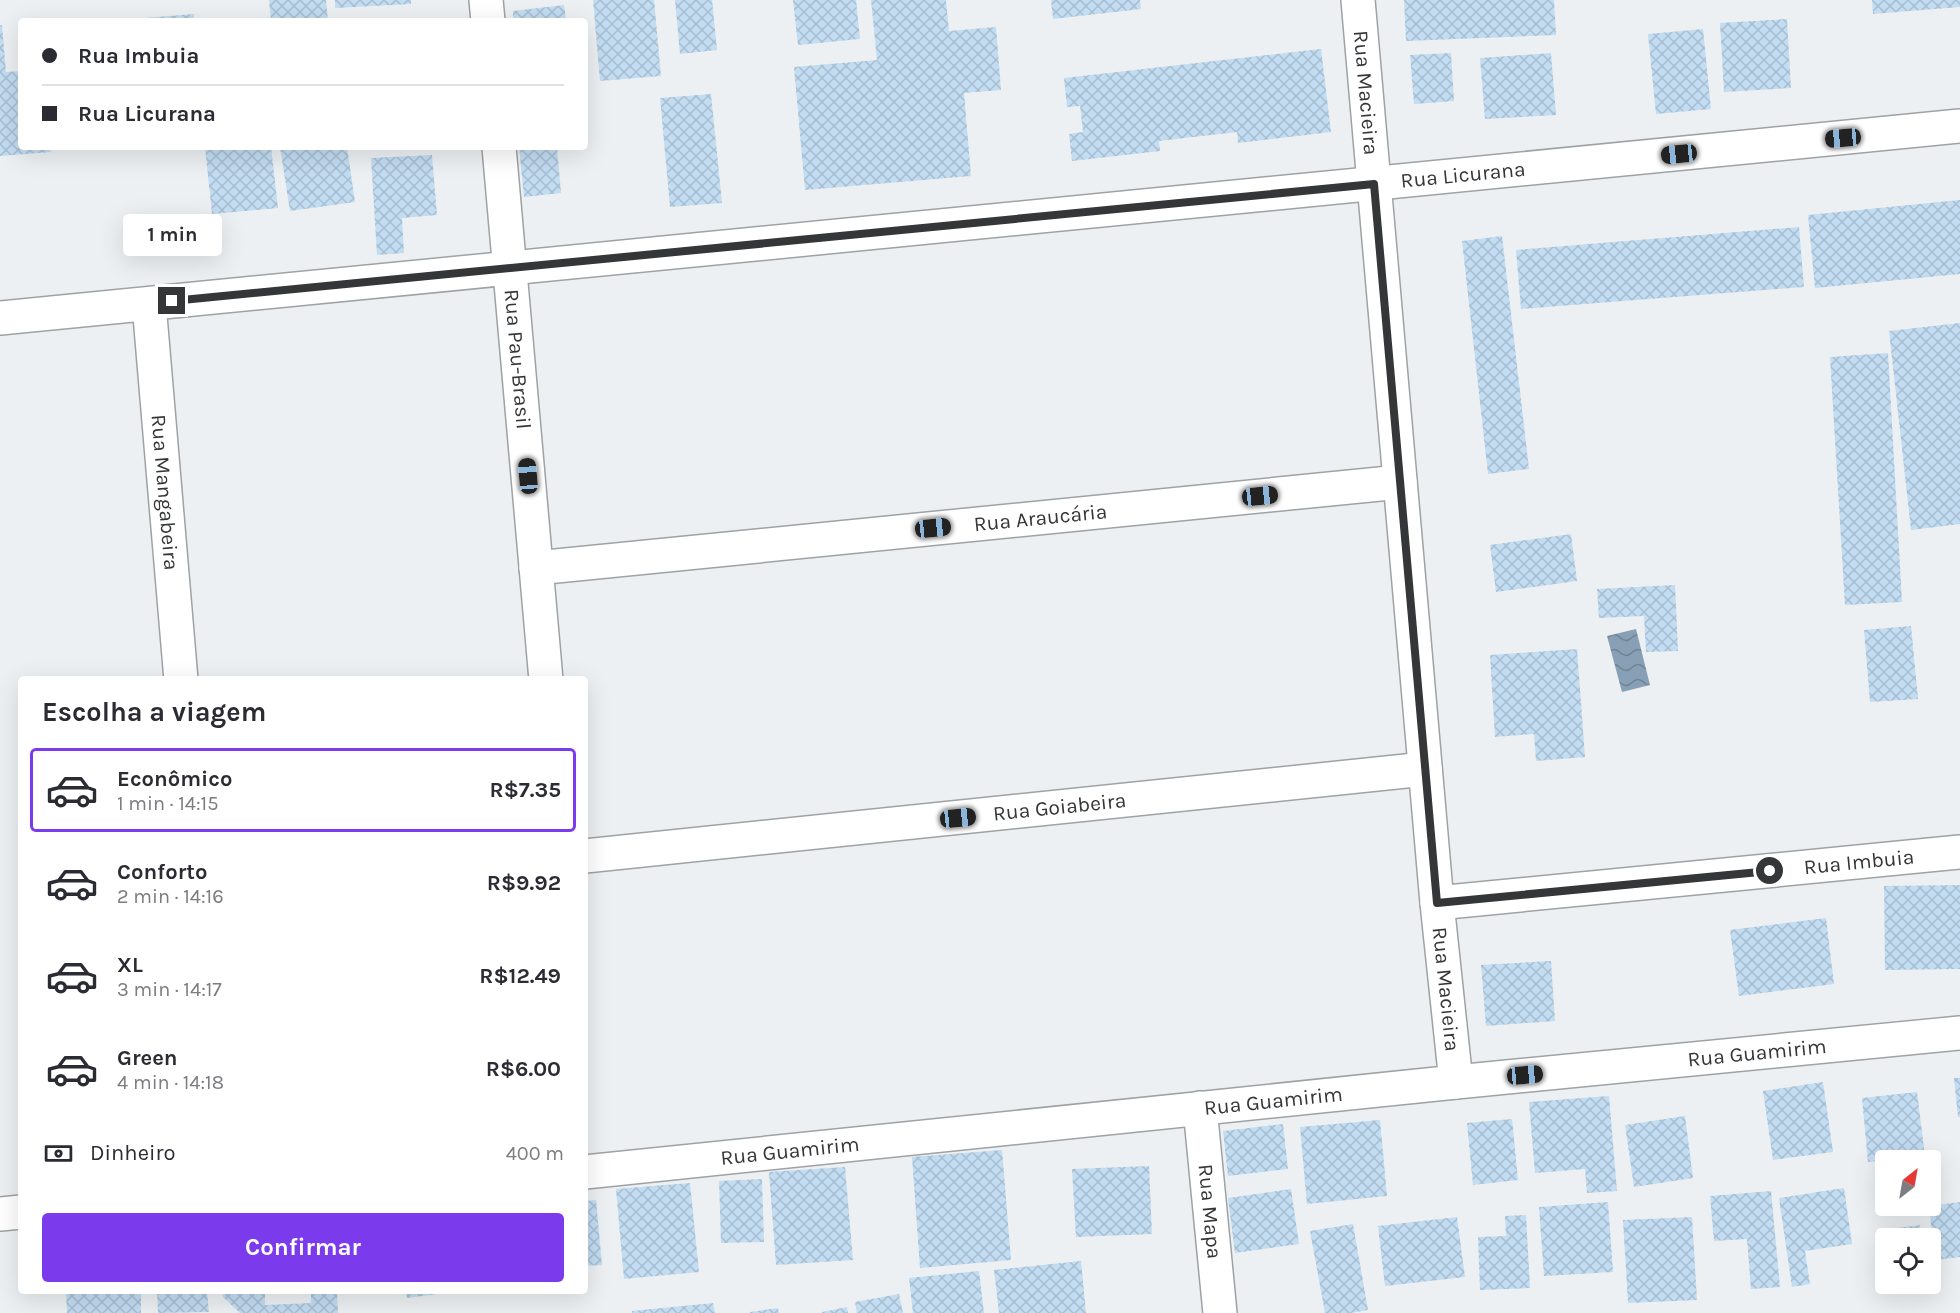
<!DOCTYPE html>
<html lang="pt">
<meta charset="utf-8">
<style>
:root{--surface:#fff;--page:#f7f7f7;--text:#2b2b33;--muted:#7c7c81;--line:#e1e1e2;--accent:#7c3aed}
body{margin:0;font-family:Karla,sans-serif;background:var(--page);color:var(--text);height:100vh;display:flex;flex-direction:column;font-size:22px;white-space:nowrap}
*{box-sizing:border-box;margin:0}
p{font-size:20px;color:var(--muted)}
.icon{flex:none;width:33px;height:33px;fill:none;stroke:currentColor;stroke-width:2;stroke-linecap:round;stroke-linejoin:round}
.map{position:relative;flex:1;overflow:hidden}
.panel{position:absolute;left:18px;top:676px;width:570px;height:618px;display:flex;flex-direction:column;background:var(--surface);border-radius:6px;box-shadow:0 6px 24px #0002}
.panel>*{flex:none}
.guide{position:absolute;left:18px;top:18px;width:570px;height:132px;border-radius:6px;box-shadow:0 6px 24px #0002;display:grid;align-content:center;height:132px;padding:0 24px;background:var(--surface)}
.needle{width:39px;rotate:31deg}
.buttons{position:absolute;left:1875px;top:1150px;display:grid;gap:12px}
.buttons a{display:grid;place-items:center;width:66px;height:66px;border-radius:6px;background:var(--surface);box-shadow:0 6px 24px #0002;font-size:30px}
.end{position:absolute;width:27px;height:27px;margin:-14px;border:8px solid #343637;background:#fff;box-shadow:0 0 0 3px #fff}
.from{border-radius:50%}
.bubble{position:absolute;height:42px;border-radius:6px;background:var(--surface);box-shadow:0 6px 24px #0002;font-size:20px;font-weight:700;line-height:42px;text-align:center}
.car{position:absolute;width:18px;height:36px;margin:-18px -9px;border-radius:8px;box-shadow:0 0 4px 2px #0007;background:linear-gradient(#222 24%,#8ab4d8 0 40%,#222 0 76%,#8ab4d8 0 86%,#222 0)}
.guide b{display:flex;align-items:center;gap:21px;height:57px;font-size:22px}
.guide b+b{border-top:2px solid var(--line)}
.guide i{width:15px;height:15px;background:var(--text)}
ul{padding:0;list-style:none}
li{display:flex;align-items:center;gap:18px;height:84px;margin:0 12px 9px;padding:0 12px;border:3px solid transparent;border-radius:6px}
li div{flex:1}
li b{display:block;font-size:22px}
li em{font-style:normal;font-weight:700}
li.on{border-color:var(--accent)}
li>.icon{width:54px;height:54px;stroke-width:1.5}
h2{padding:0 24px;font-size:27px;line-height:72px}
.pay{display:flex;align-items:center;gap:15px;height:66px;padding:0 24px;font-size:22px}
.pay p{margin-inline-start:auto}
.button{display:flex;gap:12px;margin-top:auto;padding:12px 24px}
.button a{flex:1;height:69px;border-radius:6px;background:var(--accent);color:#fff;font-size:24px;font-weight:700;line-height:69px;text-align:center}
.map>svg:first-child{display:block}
</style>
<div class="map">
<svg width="1960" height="1313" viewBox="0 0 1960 1313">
<defs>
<pattern id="water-waves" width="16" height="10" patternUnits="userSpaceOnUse" patternTransform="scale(1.5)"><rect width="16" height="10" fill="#87a0b5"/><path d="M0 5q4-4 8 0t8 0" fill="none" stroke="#6f8394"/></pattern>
<pattern id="building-cross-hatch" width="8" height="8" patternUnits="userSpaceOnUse" patternTransform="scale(1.5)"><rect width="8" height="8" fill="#c2dcf2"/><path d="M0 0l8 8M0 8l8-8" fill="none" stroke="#a7bdd0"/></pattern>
</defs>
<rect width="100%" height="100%" fill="#ecf0f3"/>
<path fill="url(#water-waves)" d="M 1636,629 L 1650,685 L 1622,692 L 1607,636 Z"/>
<path fill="url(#building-cross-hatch)" d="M 269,0 L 326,0 L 328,21 L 271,21 Z
M 335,0 L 411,0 L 411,4 L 335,8 Z
M 593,0 L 654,0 L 661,76 L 600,81 Z
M 675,0 L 712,0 L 717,50 L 680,54 Z
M 793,0 L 856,0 L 860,39 L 798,45 Z
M 871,0 L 946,0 L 949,31 L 996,27 L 1001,90 L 964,93 L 971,176 L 805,190 L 794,67 L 877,60 Z
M 1051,0 L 1140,0 L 1141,9 L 1053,19 Z
M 1404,0 L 1554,0 L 1556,35 L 1406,41 Z
M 1872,0 L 1960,0 L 1960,7 L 1873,14 Z
M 564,5 L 566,21 L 513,21 L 513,11 Z
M 194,14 L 194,21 L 133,21 L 133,19 Z
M 1787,19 L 1791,88 L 1724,92 L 1720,23 Z
M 0,25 L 2,25 L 6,72 L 21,71 L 21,147 L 50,147 L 51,152 L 0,156 Z
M 1703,29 L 1711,109 L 1656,114 L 1648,34 Z
M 1321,49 L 1331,132 L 1238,143 L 1237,132 L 1159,141 L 1160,151 L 1072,161 L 1069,134 L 1083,132 L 1080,106 L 1067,107 L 1064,78 Z
M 1451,53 L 1454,101 L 1414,104 L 1410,55 Z
M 1551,53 L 1556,115 L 1485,119 L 1480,58 Z
M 711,94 L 722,203 L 670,207 L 660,98 Z
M 205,147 L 271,147 L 278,208 L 212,214 Z
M 280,147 L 347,147 L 355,202 L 290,211 Z
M 519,147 L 557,147 L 561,193 L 524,197 Z
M 432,155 L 437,215 L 402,218 L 404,253 L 377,255 L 371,158 Z
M 1960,200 L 1960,274 L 1815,288 L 1808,215 Z
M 1799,227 L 1804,287 L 1521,309 L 1516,250 Z
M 1502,236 L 1529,469 L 1488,474 L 1462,241 Z
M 1960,323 L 1960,524 L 1911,530 L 1889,331 Z
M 1888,353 L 1902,602 L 1845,605 L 1830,357 Z
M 1571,534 L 1577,581 L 1496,592 L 1490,545 Z
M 1675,585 L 1678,651 L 1646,652 L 1644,616 L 1599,618 L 1597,589 Z
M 1911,626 L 1918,699 L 1870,702 L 1864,630 Z
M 1577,649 L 1585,757 L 1536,761 L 1534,734 L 1495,737 L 1490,655 Z
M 1960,885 L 1960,969 L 1885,970 L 1884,886 Z
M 1826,918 L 1834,984 L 1739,996 L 1730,930 Z
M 1551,961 L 1555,1021 L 1486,1026 L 1481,965 Z
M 1954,1078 L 1960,1078 L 1960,1117 L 1958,1117 Z
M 1823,1082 L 1833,1152 L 1773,1160 L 1763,1091 Z
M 1917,1092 L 1925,1156 L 1868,1162 L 1862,1098 Z
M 1609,1096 L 1617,1191 L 1587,1193 L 1585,1169 L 1535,1173 L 1529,1102 Z
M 1685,1116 L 1693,1178 L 1634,1187 L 1625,1125 Z
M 1512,1119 L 1518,1180 L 1473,1185 L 1467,1123 Z
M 1380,1120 L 1387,1196 L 1307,1204 L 1300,1127 Z
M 1283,1124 L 1288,1169 L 1228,1176 L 1223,1131 Z
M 1002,1150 L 1011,1260 L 920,1268 L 912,1157 Z
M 1149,1166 L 1152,1234 L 1076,1237 L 1072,1169 Z
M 845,1167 L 853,1260 L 776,1265 L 769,1172 Z
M 762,1179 L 764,1242 L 721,1243 L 719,1181 Z
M 690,1183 L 699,1272 L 624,1279 L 616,1189 Z
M 1844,1188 L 1852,1244 L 1805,1251 L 1810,1284 L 1792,1287 L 1779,1198 Z
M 1291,1189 L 1299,1244 L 1235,1253 L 1228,1198 Z
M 1771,1191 L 1780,1287 L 1751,1289 L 1747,1239 L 1714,1241 L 1710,1196 Z
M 596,1200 L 602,1265 L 585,1266 L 585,1201 Z
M 1608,1202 L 1613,1272 L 1544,1276 L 1539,1207 Z
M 1960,1202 L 1960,1257 L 1935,1260 L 1929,1206 Z
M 1526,1215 L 1530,1288 L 1480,1290 L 1478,1237 L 1506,1236 L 1505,1216 Z
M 1457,1217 L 1465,1277 L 1385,1286 L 1378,1226 Z
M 1692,1217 L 1697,1300 L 1628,1303 L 1623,1220 Z
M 1353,1224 L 1368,1310 L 1351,1313 L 1325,1313 L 1310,1231 Z
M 1920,1225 L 1922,1239 L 1886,1239 L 1886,1275 L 1882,1276 L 1875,1231 Z
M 1081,1261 L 1086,1313 L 999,1313 L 994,1270 Z
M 979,1271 L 984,1313 L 913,1313 L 909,1278 Z
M 66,1292 L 141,1293 L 141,1313 L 67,1313 Z
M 157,1292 L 207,1292 L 209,1312 L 158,1313 Z
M 222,1292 L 265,1292 L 265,1305 L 311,1303 L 311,1292 L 337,1292 L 338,1313 L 240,1313 L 223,1297 Z
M 406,1292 L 443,1292 L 444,1293 L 407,1298 Z
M 899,1294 L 903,1313 L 857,1313 L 855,1302 Z
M 713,1303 L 715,1313 L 632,1313 L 632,1311 Z
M 847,1307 L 848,1313 L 822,1313 L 822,1312 Z
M 778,1308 L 779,1313 L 750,1313 L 750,1312 Z"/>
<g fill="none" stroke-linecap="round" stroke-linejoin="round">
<defs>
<g id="minor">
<path d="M 486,0 L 488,21"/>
<path id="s1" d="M 1358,0 L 1437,903 L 1456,1082"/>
<path id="s2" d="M 499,147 L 546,680"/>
<path id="s3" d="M 149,304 L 181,680"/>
<path id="s4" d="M 0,318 L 1960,126"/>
<path id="s5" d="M 536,568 L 1400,482"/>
<path id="s6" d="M 585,856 L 1425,769"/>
<path id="s7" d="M 1437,903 L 1960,852"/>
<path id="s8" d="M 1200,1108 L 1220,1313"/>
<path id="s9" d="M 585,1172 L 1456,1082 L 1960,1033"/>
<path d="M 0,1214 L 21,1212"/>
</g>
</defs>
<use href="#minor" stroke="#9ea2a5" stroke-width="36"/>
<use href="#minor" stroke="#fff" stroke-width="33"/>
</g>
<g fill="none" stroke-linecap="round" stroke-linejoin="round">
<path stroke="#343637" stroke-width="8" d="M 172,301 L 1374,184 L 1437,903 L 1770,871"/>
</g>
<g text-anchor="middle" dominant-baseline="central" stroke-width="6" stroke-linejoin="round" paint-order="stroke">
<g font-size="21" fill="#343637" stroke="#fff">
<text stroke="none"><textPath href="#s1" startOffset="93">Rua Macieira</textPath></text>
<text stroke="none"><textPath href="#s4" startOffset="1470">Rua Licurana</textPath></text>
<text stroke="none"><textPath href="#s2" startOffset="213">Rua Pau-Brasil</textPath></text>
<text stroke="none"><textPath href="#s3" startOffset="189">Rua Mangabeira</textPath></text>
<text stroke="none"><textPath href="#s5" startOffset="507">Rua Araucária</textPath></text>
<text stroke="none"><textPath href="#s6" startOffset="477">Rua Goiabeira</textPath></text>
<text stroke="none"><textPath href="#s7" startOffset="424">Rua Imbuia</textPath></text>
<text stroke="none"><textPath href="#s1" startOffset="993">Rua Macieira</textPath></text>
<text stroke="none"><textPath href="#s9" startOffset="1178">Rua Guamirim</textPath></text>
<text stroke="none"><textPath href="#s9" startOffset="692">Rua Guamirim</textPath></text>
<text stroke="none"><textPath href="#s9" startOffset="206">Rua Guamirim</textPath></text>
<text stroke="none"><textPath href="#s8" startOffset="104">Rua Mapa</textPath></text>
</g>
</g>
</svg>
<div class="buttons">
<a><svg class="needle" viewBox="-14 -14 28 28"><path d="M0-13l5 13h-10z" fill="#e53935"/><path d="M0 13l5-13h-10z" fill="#7c7c81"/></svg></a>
<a><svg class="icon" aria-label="locate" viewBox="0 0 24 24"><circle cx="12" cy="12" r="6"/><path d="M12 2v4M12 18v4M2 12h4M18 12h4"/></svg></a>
</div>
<i class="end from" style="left:1770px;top:871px"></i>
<i class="end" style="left:172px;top:301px"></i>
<div class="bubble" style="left:123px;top:214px;width:99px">1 min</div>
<i class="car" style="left:1843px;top:138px;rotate:265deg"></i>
<i class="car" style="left:1679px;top:154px;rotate:264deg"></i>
<i class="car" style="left:528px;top:476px;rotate:355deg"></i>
<i class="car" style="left:1260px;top:496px;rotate:84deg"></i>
<i class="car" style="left:933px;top:528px;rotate:84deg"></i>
<i class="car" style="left:958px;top:818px;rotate:84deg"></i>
<i class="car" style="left:1525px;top:1075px;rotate:85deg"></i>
<div class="guide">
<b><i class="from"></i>Rua Imbuia</b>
<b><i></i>Rua Licurana</b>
</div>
<section class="panel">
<h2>Escolha a viagem</h2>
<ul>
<li class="on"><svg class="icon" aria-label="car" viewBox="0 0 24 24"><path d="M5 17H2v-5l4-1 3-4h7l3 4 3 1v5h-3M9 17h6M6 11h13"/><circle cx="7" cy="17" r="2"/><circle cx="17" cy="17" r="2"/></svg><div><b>Econômico</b><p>1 min · 14:15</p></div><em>R$7.35</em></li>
<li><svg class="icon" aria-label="car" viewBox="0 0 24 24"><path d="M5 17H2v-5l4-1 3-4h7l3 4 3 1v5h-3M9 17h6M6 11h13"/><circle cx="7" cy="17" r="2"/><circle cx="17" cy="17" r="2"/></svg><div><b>Conforto</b><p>2 min · 14:16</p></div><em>R$9.92</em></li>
<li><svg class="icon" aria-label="car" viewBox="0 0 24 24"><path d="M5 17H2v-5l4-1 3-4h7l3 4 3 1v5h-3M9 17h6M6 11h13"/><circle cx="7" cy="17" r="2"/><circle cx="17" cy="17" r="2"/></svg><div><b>XL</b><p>3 min · 14:17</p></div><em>R$12.49</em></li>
<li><svg class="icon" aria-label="car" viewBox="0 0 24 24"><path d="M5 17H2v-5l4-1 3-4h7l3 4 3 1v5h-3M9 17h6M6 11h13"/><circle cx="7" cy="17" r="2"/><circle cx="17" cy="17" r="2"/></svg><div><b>Green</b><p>4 min · 14:18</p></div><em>R$6.00</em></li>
</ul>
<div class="pay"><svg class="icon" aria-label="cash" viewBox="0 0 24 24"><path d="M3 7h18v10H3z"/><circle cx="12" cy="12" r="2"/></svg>Dinheiro<p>400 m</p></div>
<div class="button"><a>Confirmar</a></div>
</section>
</div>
